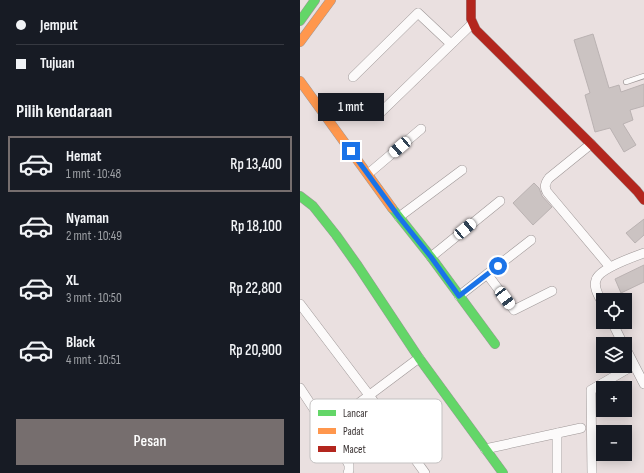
<!DOCTYPE html>
<html lang="id">
<meta charset="utf-8">
<style>
:root{--surface:#171b24;--page:#242831;--text:#f1f3f6;--muted:#9ea1a6;--line:#363941;--accent:#766e6e}
body{margin:0;font-family:"Sofia Sans Condensed",sans-serif;background:var(--page);color:var(--text);height:100vh;display:flex;flex-direction:column;font-size:15px;white-space:nowrap}
*{box-sizing:border-box;margin:0}
p{font-size:13px;color:var(--muted)}
.icon{flex:none;width:22px;height:22px;fill:none;stroke:currentColor;stroke-width:2;stroke-linecap:round;stroke-linejoin:round}
.map{position:relative;flex:1;overflow:hidden}
.side{display:flex;flex-direction:column;background:var(--surface);width:300px}
.side>*{flex:none}
.top-card{display:grid;align-content:center;height:88px;padding:0 16px;background:var(--surface)}
.tools{position:absolute;left:296px;top:293px;display:grid;gap:8px}
.tools a{display:grid;place-items:center;width:36px;height:36px;border-radius:0px;background:var(--surface);box-shadow:0 2px 10px #0003;font-size:20px}
.end{position:absolute;width:18px;height:18px;margin:-9px;border:5px solid #1a73e8;background:#fff;box-shadow:0 0 0 2px #fff}
.from{border-radius:50%}
.bubble{position:absolute;height:28px;border-radius:0px;background:var(--surface);box-shadow:0 2px 10px #0003;font-size:13px;font-weight:600;line-height:28px;text-align:center}
.car{position:absolute;width:12px;height:24px;margin:-12px -6px;border-radius:5px;box-shadow:0 0 3px 1px #0007;background:linear-gradient(#fff 24%,#345 0 40%,#fff 0 76%,#345 0 86%,#fff 0)}
.top-card b{display:flex;align-items:center;gap:14px;height:38px;font-size:15px}
.top-card b+b{border-top:1px solid var(--line)}
.top-card i{width:10px;height:10px;background:var(--text)}
ul{padding:0;list-style:none}
li{display:flex;align-items:center;gap:12px;height:56px;margin:0 8px 6px;padding:0 8px;border:2px solid transparent;border-radius:0px}
li div{flex:1}
li b{display:block;font-size:15px}
li em{font-style:normal;font-weight:600}
li.selected{border-color:var(--accent)}
li>.icon{width:36px;height:36px;stroke-width:1.5}
h2{padding:0 16px;font-size:18px;line-height:48px}
.button{display:flex;gap:8px;margin-top:auto;padding:8px 16px}
.button a{flex:1;height:46px;border-radius:0px;background:var(--accent);color:#fff;font-size:16px;font-weight:600;line-height:46px;text-align:center}
main{display:flex;flex:1;min-height:0}
.map>svg:first-child{display:block}
</style>
<main>
<section class="side">
<div class="top-card">
<b><i class="from"></i>Jemput</b>
<b><i></i>Tujuan</b>
</div>
<h2>Pilih kendaraan</h2>
<ul>
<li class="selected"><svg class="icon" aria-label="car" viewBox="0 0 24 24"><path d="M5 17H2v-5l4-1 3-4h7l3 4 3 1v5h-3M9 17h6M6 11h13"/><circle cx="7" cy="17" r="2"/><circle cx="17" cy="17" r="2"/></svg><div><b>Hemat</b><p>1 mnt · 10:48</p></div><em>Rp 13,400</em></li>
<li><svg class="icon" aria-label="car" viewBox="0 0 24 24"><path d="M5 17H2v-5l4-1 3-4h7l3 4 3 1v5h-3M9 17h6M6 11h13"/><circle cx="7" cy="17" r="2"/><circle cx="17" cy="17" r="2"/></svg><div><b>Nyaman</b><p>2 mnt · 10:49</p></div><em>Rp 18,100</em></li>
<li><svg class="icon" aria-label="car" viewBox="0 0 24 24"><path d="M5 17H2v-5l4-1 3-4h7l3 4 3 1v5h-3M9 17h6M6 11h13"/><circle cx="7" cy="17" r="2"/><circle cx="17" cy="17" r="2"/></svg><div><b>XL</b><p>3 mnt · 10:50</p></div><em>Rp 22,800</em></li>
<li><svg class="icon" aria-label="car" viewBox="0 0 24 24"><path d="M5 17H2v-5l4-1 3-4h7l3 4 3 1v5h-3M9 17h6M6 11h13"/><circle cx="7" cy="17" r="2"/><circle cx="17" cy="17" r="2"/></svg><div><b>Black</b><p>4 mnt · 10:51</p></div><em>Rp 20,900</em></li>
</ul>
<div class="button"><a>Pesan</a></div>
</section>
<div class="map">
<svg width="344" height="473" viewBox="0 0 344 473">
<rect width="100%" height="100%" fill="#eae0e0"/>
<path fill="#cbc3c2" stroke="#bab2b2" d="M 293,34 L 309,88 L 319,85 L 321,92 L 344,84 L 344,106 L 330,110 L 333,120 L 323,124 L 336,145 L 324,152 L 310,128 L 295,132 L 285,95 L 290,93 L 274,40 Z
M 234,183 L 239,188 L 242,196 L 252,207 L 233,225 L 213,203 Z
M 344,219 L 344,235 L 335,243 L 326,233 Z
M 344,265 L 344,282 L 321,293 L 315,279 Z"/>
<g fill="none" stroke-linecap="round" stroke-linejoin="round">
<defs>
<path id="lane" d="M 326,82 L 344,76"/>
<path id="street" d="M 53,77 L 118,13 L 151,44
M 80,113 L 172,24
M 291,144 L 249,178 C 245,183 244,187 247,192 L 310,267
M 68,174 L 121,129
M 99,217 L 162,170
M 131,257 L 200,201
M 187,274 L 214,310 L 252,291
M 159,296 L 231,240
M 0,304 L 69,395 L 125,473
M 303,304 C 300,298 293,288 296,280 C 299,269 333,257 344,253
M 312,322 L 323,344
M 325,347 L 344,384
M 0,388 L 41,450 L 49,465 L 49,470 L 48,473
M 27,427 L 119,358
M 185,449 L 281,428
M 257,473 L 257,433
M 292,473 L 291,390 L 334,365"/>
<path id="fast" d="M 0,21 L 15,0
M 0,196 L 13,206 L 36,235 L 58,266 L 119,358 L 203,473
M 92,208 L 131,257 L 195,344"/>
<path id="slow" d="M 0,42 L 31,0
M 0,81 L 92,208"/>
<path id="jam" d="M 171,0 L 171,19 L 176,30 L 291,144 L 337,191 L 344,200"/>
</defs>
<use href="#lane" stroke="#9e9797" stroke-width="6"/>
<use href="#street" stroke="#9e9797" stroke-width="10"/>
<use href="#fast" stroke="#9e9797" stroke-width="10"/>
<use href="#slow" stroke="#9e9797" stroke-width="10"/>
<use href="#jam" stroke="#9e9797" stroke-width="10"/>
<use href="#lane" stroke="#fcfafa" stroke-width="4.5"/>
<use href="#street" stroke="#fcfafa" stroke-width="9"/>
<use href="#fast" stroke="#63d668" stroke-width="9"/>
<use href="#slow" stroke="#ff974d" stroke-width="9"/>
<use href="#jam" stroke="#b3261e" stroke-width="9"/>
</g>
<g fill="none" stroke-linecap="round" stroke-linejoin="round">
<path stroke="#1a73e8" stroke-width="5" d="M 51,151 L 99,217 L 131,257 L 159,296 L 198,266"/>
</g>
<rect x="10" y="399" width="132" height="64" rx="6" fill="#fff" stroke="#c3c1c1" stroke-width="1"/>
<rect x="18" y="410" width="18" height="6" fill="#63d668"/>
<rect x="18" y="428" width="18" height="6" fill="#ff974d"/>
<rect x="18" y="446" width="18" height="6" fill="#b3261e"/>
<g font-size="11" fill="#383131">
<text x="43" y="417">Lancar</text>
<text x="43" y="435">Padat</text>
<text x="43" y="453">Macet</text>
</g>
</svg>
<div class="tools">
<a><svg class="icon" aria-label="locate" viewBox="0 0 24 24"><circle cx="12" cy="12" r="6"/><path d="M12 2v4M12 18v4M2 12h4M18 12h4"/></svg></a>
<a><svg class="icon" aria-label="layers" viewBox="0 0 24 24"><path d="M12 4l9 5-9 5-9-5zM3 14l9 5 9-5"/></svg></a>
<a>+</a>
<a>−</a>
</div>
<i class="end from" style="left:198px;top:266px"></i>
<i class="end" style="left:51px;top:151px"></i>
<div class="bubble" style="left:18px;top:93px;width:66px">1 mnt</div>
<i class="car" style="left:100px;top:147px;rotate:229deg"></i>
<i class="car" style="left:165px;top:229px;rotate:50deg"></i>
<i class="car" style="left:205px;top:298px;rotate:143deg"></i>
</div>
</main>
